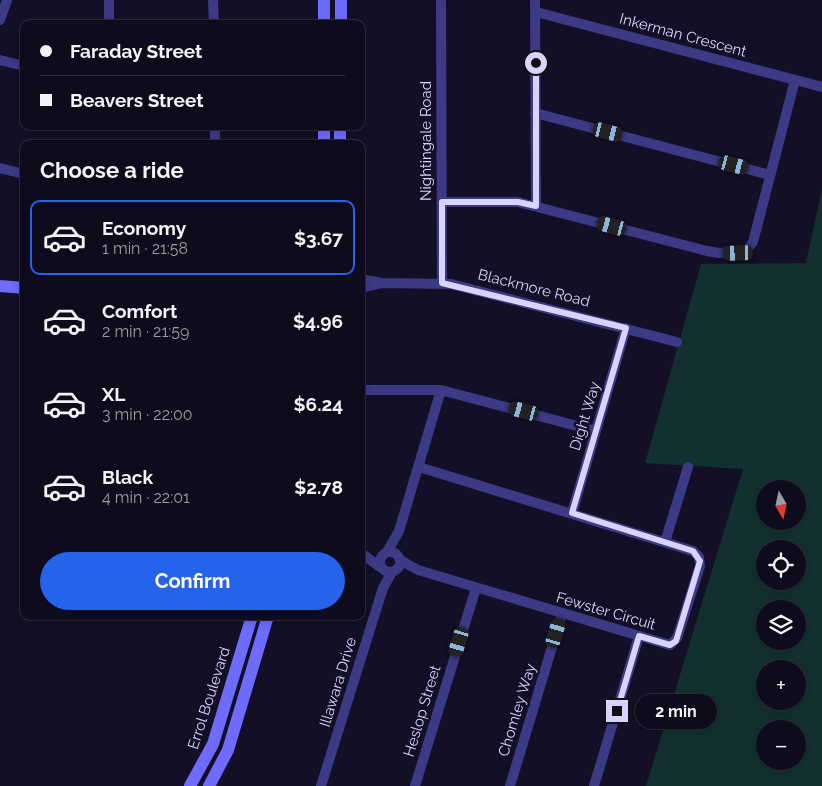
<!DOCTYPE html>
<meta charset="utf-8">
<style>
:root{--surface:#0e0b1c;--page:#171425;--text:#f1f3f6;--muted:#9b9ba3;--line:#2e2b3b;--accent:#2563eb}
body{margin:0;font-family:Raleway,sans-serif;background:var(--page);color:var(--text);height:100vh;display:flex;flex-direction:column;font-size:19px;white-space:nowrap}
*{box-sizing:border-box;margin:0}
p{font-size:16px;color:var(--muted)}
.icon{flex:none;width:28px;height:28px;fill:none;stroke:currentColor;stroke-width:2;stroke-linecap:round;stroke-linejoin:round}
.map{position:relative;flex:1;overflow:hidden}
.drawer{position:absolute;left:20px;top:140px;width:345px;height:480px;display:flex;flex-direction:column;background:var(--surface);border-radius:10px;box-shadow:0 2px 8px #0003,0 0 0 1px var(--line)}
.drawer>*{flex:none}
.top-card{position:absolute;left:20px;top:20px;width:345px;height:110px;border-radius:10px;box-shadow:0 2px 8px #0003,0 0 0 1px var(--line);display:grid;align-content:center;height:110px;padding:0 20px;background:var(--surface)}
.needle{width:32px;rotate:171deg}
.buttons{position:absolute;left:756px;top:480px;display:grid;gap:10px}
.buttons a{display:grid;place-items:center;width:50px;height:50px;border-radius:50%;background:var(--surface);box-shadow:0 2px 8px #0003,0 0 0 1px var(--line);font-size:25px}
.end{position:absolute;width:22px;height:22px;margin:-11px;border:6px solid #d9d4ff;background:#111;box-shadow:0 0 0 2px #111}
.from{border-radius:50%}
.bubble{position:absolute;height:35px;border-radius:18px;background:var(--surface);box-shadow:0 2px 8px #0003,0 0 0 1px var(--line);font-size:16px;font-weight:700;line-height:35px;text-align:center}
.car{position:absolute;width:15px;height:30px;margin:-15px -8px;border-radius:6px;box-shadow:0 0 4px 1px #0007;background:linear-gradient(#222 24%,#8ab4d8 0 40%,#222 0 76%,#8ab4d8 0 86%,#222 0)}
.top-card b{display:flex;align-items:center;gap:18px;height:48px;font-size:19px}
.top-card b+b{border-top:1px solid var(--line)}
.top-card i{width:12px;height:12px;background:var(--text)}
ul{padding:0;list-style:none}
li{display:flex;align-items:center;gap:15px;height:75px;margin:0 10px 8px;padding:0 10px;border:2px solid transparent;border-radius:10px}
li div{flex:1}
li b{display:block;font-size:19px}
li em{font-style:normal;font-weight:700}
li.current{border-color:var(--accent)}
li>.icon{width:45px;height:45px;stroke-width:1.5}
h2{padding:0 20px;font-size:22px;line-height:60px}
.button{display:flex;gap:10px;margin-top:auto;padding:10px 20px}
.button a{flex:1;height:58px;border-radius:30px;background:var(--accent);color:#fff;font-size:20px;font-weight:700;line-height:58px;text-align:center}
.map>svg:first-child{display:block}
</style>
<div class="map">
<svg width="822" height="786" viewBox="0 0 822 786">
<rect width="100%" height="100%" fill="#130f26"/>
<path fill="#12302f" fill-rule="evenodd" d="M 822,189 L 822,786 L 646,786 L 743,469 L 645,463 L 701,264 L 806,263 ZM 765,489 L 798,489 L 798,521 L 765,521 ZM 765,549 L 798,549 L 798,581 L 765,581 ZM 765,609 L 798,609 L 798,641 L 765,641 ZM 765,669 L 798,669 L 798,701 L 765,701 ZM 765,729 L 798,729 L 798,761 L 765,761 Z"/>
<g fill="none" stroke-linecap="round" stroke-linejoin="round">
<path stroke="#3d3a85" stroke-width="10" d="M 109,0 L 109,24
M 213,0 L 214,24
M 441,0 L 442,283
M 535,0 L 536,206
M 536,12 L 822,87
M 0,20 L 7,0
M 0,60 L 24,66
M 535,113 L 770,175
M 215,144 L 215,126
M 0,168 L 24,174
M 442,202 L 518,202 L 707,251 L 719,253 L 746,251 L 753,242 L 795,80
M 361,279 L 381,283 L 451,284 L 677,342
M 361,288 L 378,284
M 361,390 L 441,390 L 596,431
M 572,513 L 626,328
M 665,542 L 688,467
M380 562a10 10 0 1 1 20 0a10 10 0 1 1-20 0Z
M 387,552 L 399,531 L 441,390
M 361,553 L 380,567
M 400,560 L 418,570 L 670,645 L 677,638 L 700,566 L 699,557 L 693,551 L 419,467
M 321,786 L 383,588 L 392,572
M 415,786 L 476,588
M 510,786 L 562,614
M 594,786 L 639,636"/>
<path stroke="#6f6bff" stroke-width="12" d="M 324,24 L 324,0
M 341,24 L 341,0
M 324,126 L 324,144
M 340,126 L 340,144
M 0,286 L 24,288
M 190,786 L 213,744 L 252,616
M 209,786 L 228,750 L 268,616"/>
</g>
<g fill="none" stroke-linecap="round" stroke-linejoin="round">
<path stroke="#d9d4ff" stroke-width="6" d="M 536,63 L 536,206 L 518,202 L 442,202 L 442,283 L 626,328 L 572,513 L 693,551 L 700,561 L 676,641 L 670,645 L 639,636 L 617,711"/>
</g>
<g text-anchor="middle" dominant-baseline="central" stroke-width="5" stroke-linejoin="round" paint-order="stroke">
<g font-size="15" fill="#d9d4ff" stroke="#130f26">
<text transform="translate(683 35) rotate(15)">Inkerman Crescent</text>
<text transform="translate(426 141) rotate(-90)">Nightingale Road</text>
<text transform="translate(534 288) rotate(14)">Blackmore Road</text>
<text transform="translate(585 416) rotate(-73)">Dight Way</text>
<text transform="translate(606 611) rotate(16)">Fewster Circuit</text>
<text transform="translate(338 682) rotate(-73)">Illawara Drive</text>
<text transform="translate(209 698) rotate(-72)">Errol Boulevard</text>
<text transform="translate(517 710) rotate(-73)">Chomley Way</text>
<text transform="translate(422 711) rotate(-73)">Heslop Street</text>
</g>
</g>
</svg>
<div class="buttons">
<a><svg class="needle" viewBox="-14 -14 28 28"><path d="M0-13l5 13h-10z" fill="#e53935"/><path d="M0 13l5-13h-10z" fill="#9b9ba3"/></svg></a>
<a><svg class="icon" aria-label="locate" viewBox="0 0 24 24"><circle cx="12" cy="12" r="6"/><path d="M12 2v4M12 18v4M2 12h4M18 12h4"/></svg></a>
<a><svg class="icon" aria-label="layers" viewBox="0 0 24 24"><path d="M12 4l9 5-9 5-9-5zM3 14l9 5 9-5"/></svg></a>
<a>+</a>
<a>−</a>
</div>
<i class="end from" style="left:536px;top:63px"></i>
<i class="end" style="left:617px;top:711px"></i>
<div class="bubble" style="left:635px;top:694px;width:82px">2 min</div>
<i class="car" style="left:608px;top:132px;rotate:104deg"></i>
<i class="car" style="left:734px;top:165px;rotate:105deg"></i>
<i class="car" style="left:612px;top:226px;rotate:285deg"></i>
<i class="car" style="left:738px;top:253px;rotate:269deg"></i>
<i class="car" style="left:524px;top:411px;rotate:285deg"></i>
<i class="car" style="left:556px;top:633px;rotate:17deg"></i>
<i class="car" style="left:459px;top:642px;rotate:197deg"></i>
<div class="top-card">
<b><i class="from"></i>Faraday Street</b>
<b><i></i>Beavers Street</b>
</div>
<section class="drawer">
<h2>Choose a ride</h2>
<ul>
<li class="current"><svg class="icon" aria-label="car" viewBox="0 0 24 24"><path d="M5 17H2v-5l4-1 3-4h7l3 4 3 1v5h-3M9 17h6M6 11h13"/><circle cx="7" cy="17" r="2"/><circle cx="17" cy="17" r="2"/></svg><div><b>Economy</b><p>1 min · 21:58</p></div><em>$3.67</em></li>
<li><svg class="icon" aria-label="car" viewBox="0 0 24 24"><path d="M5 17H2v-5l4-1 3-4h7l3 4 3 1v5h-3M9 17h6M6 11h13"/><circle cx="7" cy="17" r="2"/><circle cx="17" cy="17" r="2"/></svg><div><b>Comfort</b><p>2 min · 21:59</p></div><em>$4.96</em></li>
<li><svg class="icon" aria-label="car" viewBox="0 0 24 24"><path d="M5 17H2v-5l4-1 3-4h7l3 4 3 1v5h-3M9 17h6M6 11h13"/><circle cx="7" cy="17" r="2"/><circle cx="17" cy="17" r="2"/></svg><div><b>XL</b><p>3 min · 22:00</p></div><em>$6.24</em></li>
<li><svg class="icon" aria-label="car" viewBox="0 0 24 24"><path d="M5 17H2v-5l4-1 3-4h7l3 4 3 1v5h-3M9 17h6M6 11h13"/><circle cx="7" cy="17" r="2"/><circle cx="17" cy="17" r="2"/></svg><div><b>Black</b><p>4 min · 22:01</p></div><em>$2.78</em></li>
</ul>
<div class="button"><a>Confirm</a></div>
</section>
</div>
